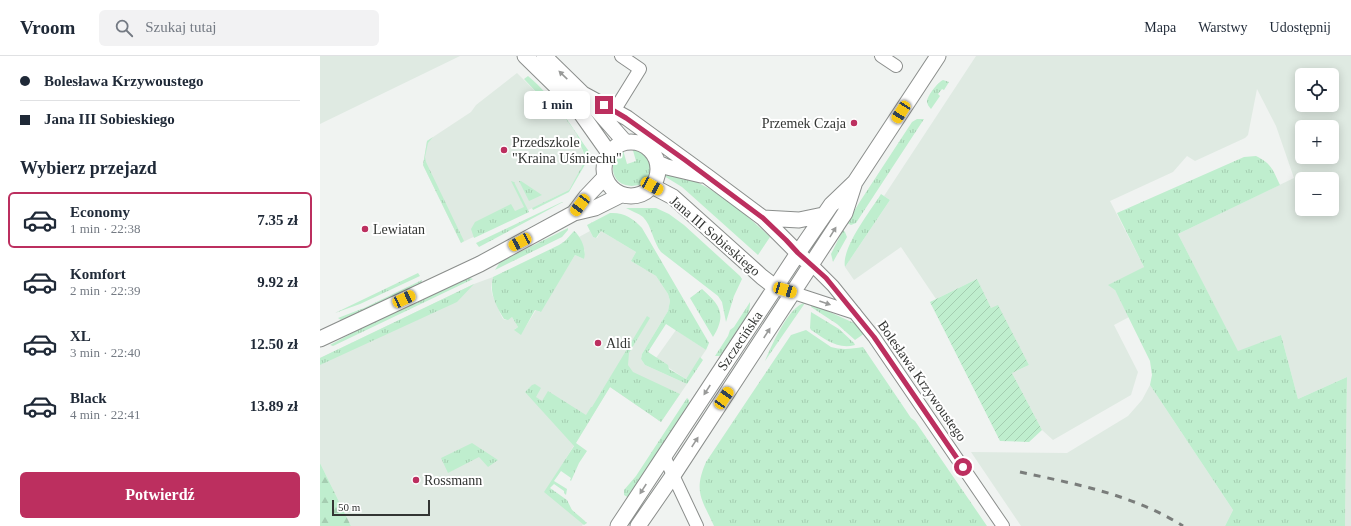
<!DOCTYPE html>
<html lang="pl">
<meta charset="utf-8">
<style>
:root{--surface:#fff;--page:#f2f2f3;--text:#1f2937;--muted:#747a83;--line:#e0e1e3;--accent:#bc2f5f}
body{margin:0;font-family:"Times New Roman",serif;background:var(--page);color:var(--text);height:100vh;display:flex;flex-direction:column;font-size:15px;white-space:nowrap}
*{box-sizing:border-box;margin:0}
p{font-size:13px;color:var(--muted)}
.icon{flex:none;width:22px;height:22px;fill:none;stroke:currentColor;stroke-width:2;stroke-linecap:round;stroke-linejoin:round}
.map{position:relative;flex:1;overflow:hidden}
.sheet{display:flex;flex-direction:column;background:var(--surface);width:320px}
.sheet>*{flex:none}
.guide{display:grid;align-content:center;height:88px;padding:0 20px;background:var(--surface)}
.tools{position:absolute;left:975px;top:12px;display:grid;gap:8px}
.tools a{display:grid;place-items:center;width:44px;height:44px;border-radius:6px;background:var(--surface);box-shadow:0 2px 10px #0003;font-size:20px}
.scale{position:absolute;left:12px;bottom:10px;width:98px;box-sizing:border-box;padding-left:4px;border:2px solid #333533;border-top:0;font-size:11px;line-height:14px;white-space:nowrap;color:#333533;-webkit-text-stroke:3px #fff;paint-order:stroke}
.end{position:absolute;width:18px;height:18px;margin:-9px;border:5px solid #bc2f5f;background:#fff;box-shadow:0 0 0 2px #fff}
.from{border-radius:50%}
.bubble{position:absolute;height:28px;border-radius:6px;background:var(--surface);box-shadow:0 2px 10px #0003;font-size:13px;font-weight:700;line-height:28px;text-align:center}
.car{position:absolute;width:12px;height:24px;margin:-12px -6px;border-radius:5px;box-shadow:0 0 3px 1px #0007;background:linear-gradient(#f5c518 24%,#345 0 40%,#f5c518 0 76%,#345 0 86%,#f5c518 0)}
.guide b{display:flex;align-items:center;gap:14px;height:38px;font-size:15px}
.guide b+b{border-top:1px solid var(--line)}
.guide i{width:10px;height:10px;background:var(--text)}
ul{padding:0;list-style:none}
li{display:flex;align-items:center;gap:12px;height:56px;margin:0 8px 6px;padding:0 12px;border:2px solid transparent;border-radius:6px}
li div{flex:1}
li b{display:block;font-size:15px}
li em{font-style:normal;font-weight:700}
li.current{border-color:var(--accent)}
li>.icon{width:36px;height:36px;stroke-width:1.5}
h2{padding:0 20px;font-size:18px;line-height:48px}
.primary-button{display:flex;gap:8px;margin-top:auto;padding:8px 20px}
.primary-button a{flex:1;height:46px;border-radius:6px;background:var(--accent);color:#fff;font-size:16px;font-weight:700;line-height:46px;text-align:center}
header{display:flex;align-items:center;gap:24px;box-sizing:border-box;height:56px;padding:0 20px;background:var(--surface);border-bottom:1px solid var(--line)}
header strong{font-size:19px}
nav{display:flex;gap:22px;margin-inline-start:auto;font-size:14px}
.search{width:280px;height:36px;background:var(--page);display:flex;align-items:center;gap:10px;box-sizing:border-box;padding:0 14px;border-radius:6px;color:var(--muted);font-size:15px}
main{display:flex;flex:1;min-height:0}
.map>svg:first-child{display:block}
</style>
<header>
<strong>Vroom</strong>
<div class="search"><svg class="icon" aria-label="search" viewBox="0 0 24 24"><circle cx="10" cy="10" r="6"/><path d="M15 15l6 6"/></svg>Szukaj tutaj</div>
<nav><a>Mapa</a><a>Warstwy</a><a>Udostępnij</a></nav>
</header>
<main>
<section class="sheet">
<div class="guide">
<b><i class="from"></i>Bolesława Krzywoustego</b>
<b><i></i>Jana III Sobieskiego</b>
</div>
<h2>Wybierz przejazd</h2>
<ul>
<li class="current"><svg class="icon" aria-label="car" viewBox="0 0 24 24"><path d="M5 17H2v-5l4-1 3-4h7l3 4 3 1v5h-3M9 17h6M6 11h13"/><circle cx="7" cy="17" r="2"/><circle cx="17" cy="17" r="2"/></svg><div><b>Economy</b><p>1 min · 22:38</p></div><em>7.35 zł</em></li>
<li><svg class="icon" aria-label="car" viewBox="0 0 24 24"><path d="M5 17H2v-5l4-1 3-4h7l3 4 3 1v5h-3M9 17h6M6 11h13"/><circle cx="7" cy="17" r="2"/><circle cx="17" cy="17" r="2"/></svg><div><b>Komfort</b><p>2 min · 22:39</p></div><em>9.92 zł</em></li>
<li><svg class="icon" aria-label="car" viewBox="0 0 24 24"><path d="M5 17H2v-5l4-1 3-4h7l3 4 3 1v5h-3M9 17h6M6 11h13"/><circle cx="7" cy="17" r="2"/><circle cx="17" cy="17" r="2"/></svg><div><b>XL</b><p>3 min · 22:40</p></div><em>12.50 zł</em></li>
<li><svg class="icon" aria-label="car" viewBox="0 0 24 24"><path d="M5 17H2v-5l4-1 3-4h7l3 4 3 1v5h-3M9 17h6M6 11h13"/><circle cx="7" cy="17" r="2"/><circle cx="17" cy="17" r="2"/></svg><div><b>Black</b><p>4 min · 22:41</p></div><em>13.89 zł</em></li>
</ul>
<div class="primary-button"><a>Potwierdź</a></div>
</section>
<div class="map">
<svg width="1031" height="470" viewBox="0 0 1031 470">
<defs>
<pattern id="grass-tufts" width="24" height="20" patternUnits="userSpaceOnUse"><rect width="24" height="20" fill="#bfeece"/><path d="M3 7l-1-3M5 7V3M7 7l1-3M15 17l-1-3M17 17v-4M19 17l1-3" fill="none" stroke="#a5cdb1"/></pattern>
<pattern id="forest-firs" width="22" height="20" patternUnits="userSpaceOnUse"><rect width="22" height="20" fill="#bfeece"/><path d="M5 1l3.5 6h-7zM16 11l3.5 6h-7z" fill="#a5cdb1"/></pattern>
<pattern id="garden-furrows" width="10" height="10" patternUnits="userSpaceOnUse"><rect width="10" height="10" fill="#bfeece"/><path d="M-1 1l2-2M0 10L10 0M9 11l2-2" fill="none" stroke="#a5cdb1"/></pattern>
</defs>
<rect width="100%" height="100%" fill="#f0f3f1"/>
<path fill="#dfeae2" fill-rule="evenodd" d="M 0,0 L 140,0 L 0,68 Z
M 656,0 L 1031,0 L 1031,470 L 1025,470 L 1027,321 L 978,343 L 961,279 L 918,296 L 858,178 L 974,122 L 956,70 L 937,33 L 928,79 L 925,82 L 875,105 L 867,100 L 853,116 L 790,145 L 824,211 L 795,234 L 809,261 L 794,269 L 818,316 L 811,339 L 733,384 L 722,374 L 692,317 L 709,309 L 678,250 L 671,253 L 657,223 L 616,243 L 581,191 L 534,224 L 525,211 L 570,144 L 564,140 ZM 982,19 L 1012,19 L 1012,49 L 982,49 ZM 982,71 L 1012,71 L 1012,101 L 982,101 ZM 982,123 L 1012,123 L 1012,153 L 982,153 Z
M 197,17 L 219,39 L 223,35 L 237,51 L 256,77 L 266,104 L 249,134 L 141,187 L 103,109 L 107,85 L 151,56 L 156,49 Z
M 270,175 L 273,181 L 277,182 L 281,175 L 316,196 L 311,205 L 336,220 L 348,238 L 350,245 L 348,255 L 322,298 L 321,303 L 325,309 L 367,328 L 341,366 L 290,331 L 227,433 L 265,465 L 262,470 L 31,470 L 0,407 L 0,302 L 154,228 L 173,221 L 171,231 L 172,238 L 180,257 L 183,263 L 185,264 L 192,261 L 198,271 L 195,273 L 201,278 L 216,254 L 220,256 L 255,199 L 264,203 L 265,195 L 259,181 Z
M 356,274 L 386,294 L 366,323 L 349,312 L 347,309 L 336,302 Z
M 830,329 L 913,454 L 905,470 L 701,470 L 651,396 L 747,397 L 808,360 L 822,344 Z"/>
<path fill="url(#grass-tufts)" d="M 208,20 C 235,43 248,65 268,94 L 270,100 L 249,136 L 213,154 L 212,152 L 249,134 L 266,103 L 256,77 L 237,51 L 223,36 L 219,39 L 204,23 Z
M 623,24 L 629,26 L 624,34 L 622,33 L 618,38 L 620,40 L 611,53 C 609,51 607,48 607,45 C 608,39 618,26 623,24 Z
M 597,63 L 604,63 L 536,167 L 531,169 L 527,167 L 539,147 L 592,66 Z
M 113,81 L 108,87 L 105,101 L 106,106 L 144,185 L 141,187 L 103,109 L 107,85 Z
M 312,91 C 319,91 326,94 330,101 C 347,132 290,143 293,109 C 294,102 298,98 303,94 L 307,108 L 316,105 Z
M 936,100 C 951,107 953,114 960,129 L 858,178 L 918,295 L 961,279 L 978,343 L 1027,321 L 1025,470 L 905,470 L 913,454 L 830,329 L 832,319 L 830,305 L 795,234 L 788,229 L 824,211 L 797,157 L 924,101 Z
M 345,117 C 352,119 359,120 366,122 C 396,132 427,159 450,181 L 438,199 L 362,131 L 344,120 Z
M 191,125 L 194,126 L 209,156 L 154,182 L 151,173 L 155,166 L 191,148 L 195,155 L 204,151 Z
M 199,125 L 201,125 L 222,139 L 209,145 Z
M 561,138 L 570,144 L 525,211 C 521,192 551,154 561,138 Z
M 243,146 L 159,191 L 156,187 L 242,146 Z
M 306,152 L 336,152 L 349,158 L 364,169 L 420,220 L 422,223 L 414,240 L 406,266 L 402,246 L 398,240 L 341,196 C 333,186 332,170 323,161 C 318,157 311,155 306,152 Z
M 290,157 C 303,156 313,162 322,172 L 389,287 L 386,294 L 346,268 L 328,296 L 348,309 L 349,313 L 366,323 L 380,301 L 383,304 L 367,328 L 325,309 L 321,303 L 322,298 L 348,255 L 350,245 L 348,238 L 336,220 L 311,205 L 316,196 L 281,175 L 276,182 L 273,181 L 267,169 Z
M 248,172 L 248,174 L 242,181 L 175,214 L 180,206 Z
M 523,174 L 525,176 L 527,181 L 513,206 L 511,198 Z
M 254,175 C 261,180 267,195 264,203 L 255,199 L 221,256 L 215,254 L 201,279 L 194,274 L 198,271 L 192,261 L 188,264 L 184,263 C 176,250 169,237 173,221 L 239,189 L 245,185 Z
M 98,217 L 100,220 L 40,248 L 15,257 Z
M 147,221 L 153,223 L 13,290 L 10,289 L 36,275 Z
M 102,224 L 101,228 L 34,259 L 21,264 L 18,262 L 44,252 Z
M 154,228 L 137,246 L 0,309 L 0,302 Z
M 382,233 C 400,249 407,258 393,281 L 370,242 Z
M 430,246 C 431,264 411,286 401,300 L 395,300 L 408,280 L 410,274 L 414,271 Z
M 485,247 L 445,305 C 451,291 469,249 485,247 Z
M 492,248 L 534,267 L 545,277 L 535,284 L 517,268 L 491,251 Z
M 491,256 L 519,273 L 534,287 L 535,289 C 518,294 505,283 491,274 L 490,272 Z
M 327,260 L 330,262 L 309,297 L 308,309 L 313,316 L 360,338 L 341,366 L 290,331 L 256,387 L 267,395 L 259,407 L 251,425 L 250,424 L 251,422 L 241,415 L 234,425 L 247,433 L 246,439 L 244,437 L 244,435 L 234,428 L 230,432 L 247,444 L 252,454 L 267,467 L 264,469 L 224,436 L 254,390 L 205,336 L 212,329 L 215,328 L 221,332 L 216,341 L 222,345 L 228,335 L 266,359 L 271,351 L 272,351 Z
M 486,274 L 511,291 C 521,294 532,293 543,291 L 585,353 L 591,362 L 595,365 L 667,470 L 394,470 C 382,443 373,436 386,406 L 471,279 Z
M 367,342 L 369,344 L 369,350 L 309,442 L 304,439 L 304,434 L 316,420 Z
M 152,387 L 178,404 L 168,411 L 159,401 L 128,417 L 121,402 Z"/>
<path fill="url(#forest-firs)" d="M 0,407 L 31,470 L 0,470 Z"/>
<path fill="url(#garden-furrows)" d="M 657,223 L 671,252 L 678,249 L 709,309 L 692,317 L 722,374 L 709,386 L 680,385 L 610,246 Z"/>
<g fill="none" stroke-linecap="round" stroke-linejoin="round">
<defs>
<path id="minor" d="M 561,0 L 576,10
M 294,55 L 320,13 L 301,0
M 492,209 L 513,230 L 554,281 L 683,470
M 474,237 L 535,257
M 344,400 L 377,470"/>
<path id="tertiary" d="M 205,0 L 249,43 L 260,56 L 289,97
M 224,0 L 263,38 L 305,86
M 263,38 L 307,62 L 388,121 L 443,162 L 484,203
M284 113a27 27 0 1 1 54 0a27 27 0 1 1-54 0Z
M 338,107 L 347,111 L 381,119
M 332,130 L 353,141 L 442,221 L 455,231 L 464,234
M 254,157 L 266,141 L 284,122
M 443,162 L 479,164 L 503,159
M 0,283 L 160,208 L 254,157 L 275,152 L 301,139
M 298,470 L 478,197 L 511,149 L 535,126 L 618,0
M 318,470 L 354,418 L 519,166 L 525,157 L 534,129"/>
</defs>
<use href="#minor" stroke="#8b8e8c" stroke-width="14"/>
<use href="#tertiary" stroke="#8b8e8c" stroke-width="17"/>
<use href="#minor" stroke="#fff" stroke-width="12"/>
<use href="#tertiary" stroke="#fff" stroke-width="15"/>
<path stroke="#7a7d7b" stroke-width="3" stroke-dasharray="7 7" stroke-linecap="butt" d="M 700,416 C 756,428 814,439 863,470"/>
</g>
<defs><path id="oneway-solid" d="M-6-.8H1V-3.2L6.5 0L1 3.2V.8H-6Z"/></defs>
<g fill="#999a99">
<use href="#oneway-solid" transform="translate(243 19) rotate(-136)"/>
<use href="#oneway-solid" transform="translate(513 176) rotate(-58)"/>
<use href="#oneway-solid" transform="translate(505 247) rotate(19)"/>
<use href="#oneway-solid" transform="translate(447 277) rotate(-57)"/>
<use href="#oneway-solid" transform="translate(387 334) rotate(123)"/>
<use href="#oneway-solid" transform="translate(375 386) rotate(-57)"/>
<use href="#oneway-solid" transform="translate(323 433) rotate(123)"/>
</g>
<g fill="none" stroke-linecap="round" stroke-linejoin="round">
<path stroke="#bc2f5f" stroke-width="5" d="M 284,49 L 306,62 L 365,104 L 443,162 L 466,184 L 478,197 L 506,222 L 554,281 L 643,411"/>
</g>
<g fill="#bc2f5f" stroke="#fff" stroke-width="1.5">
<circle cx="534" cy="67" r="4"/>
<circle cx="184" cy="94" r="4"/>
<circle cx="45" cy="173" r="4"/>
<circle cx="278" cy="287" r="4"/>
<circle cx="96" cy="424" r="4"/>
</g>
<g text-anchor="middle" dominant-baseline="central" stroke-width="4" stroke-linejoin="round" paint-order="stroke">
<g font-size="14" fill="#333533" stroke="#fff" text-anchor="start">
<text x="526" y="67" text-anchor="end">Przemek Czaja</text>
<text x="192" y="86">Przedszkole<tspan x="192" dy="16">"Kraina Uśmiechu"</tspan></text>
<text x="53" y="173">Lewiatan</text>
<text x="286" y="287">Aldi</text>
<text x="104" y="424">Rossmann</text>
</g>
<g font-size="14" fill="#333533" stroke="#fff">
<text transform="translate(395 180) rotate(41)">Jana III Sobieskiego</text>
<text transform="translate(420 285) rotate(-56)">Szczecińska</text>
<text transform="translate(602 325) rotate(55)">Bolesława Krzywoustego</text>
</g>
</g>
</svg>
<div class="tools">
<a><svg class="icon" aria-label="locate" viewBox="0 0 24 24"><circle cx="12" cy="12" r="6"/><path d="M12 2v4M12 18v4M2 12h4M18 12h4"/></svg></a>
<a>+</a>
<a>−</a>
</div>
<div class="scale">50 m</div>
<i class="end from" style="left:643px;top:411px"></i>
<i class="end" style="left:284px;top:49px"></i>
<div class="bubble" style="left:204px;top:35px;width:66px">1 min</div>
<i class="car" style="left:581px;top:56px;rotate:213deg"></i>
<i class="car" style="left:332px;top:130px;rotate:119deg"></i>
<i class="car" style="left:260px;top:149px;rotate:217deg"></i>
<i class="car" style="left:200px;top:186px;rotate:242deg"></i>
<i class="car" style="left:465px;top:234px;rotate:107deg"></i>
<i class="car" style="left:84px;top:243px;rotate:65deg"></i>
<i class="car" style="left:404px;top:342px;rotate:34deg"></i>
</div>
</main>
